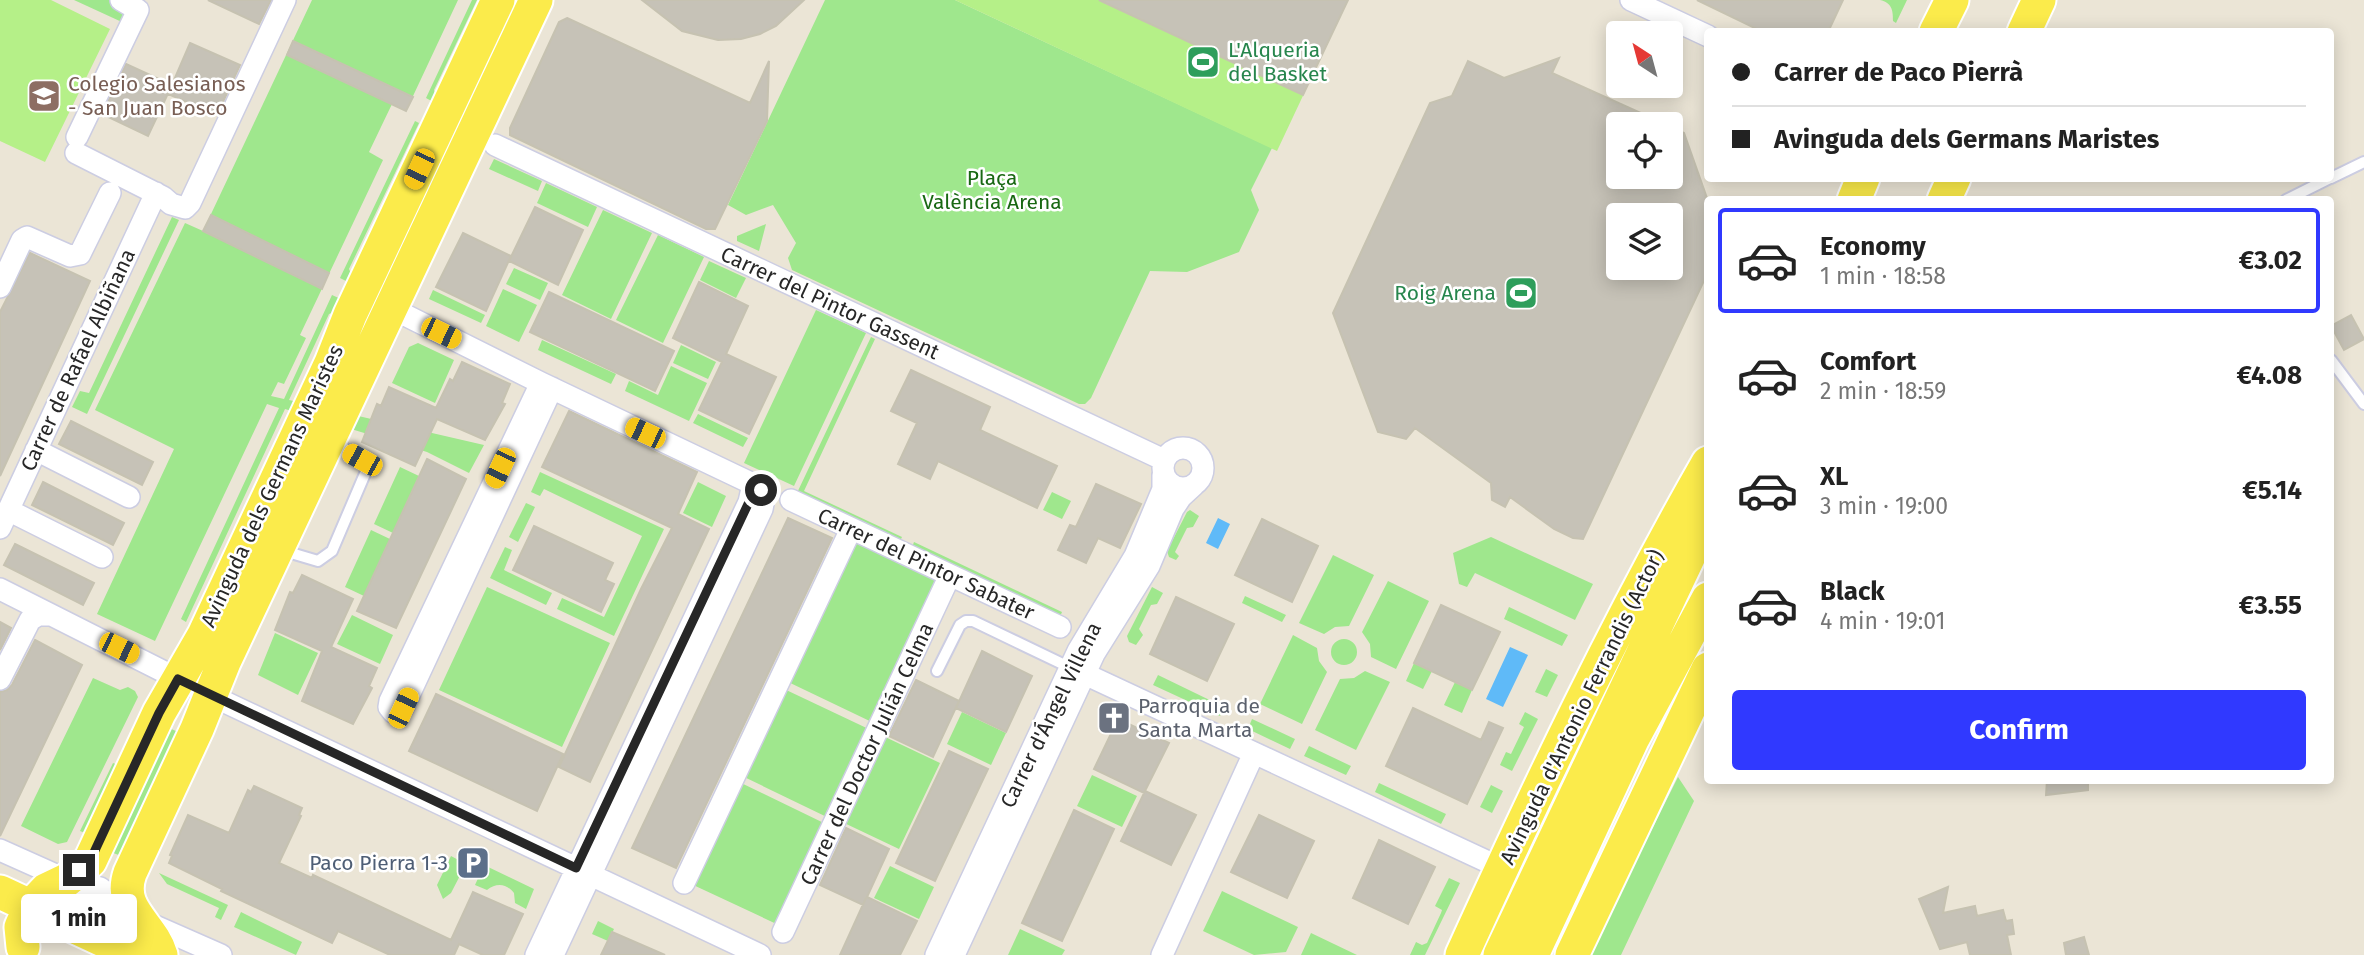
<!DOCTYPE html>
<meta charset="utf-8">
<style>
:root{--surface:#fff;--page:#f2f2f2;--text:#222;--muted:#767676;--line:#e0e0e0;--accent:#3039ff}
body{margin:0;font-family:"Fira Sans",sans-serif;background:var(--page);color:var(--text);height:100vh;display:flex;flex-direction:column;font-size:26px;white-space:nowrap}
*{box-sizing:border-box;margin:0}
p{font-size:23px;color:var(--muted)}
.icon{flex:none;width:38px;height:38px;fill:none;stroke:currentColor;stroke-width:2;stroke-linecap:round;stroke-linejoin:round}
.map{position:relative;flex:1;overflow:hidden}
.sheet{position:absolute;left:1704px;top:196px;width:630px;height:588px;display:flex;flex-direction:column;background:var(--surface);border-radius:7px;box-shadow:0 4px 18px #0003}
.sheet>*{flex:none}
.banner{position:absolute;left:1704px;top:28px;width:630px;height:154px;border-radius:7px;box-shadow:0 4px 18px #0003;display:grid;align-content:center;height:154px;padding:0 28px;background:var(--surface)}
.needle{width:46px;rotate:324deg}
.buttons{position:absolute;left:1606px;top:21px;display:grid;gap:14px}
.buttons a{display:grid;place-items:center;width:77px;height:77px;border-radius:7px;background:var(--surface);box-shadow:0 4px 18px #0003;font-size:35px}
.end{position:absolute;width:32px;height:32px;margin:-16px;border:9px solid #272727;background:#fff;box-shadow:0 0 0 4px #fff}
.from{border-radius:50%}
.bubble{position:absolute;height:49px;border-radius:7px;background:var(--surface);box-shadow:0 4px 18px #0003;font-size:23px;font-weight:700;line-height:49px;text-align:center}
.car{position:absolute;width:21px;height:42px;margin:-21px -10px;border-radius:9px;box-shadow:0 0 5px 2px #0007;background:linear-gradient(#f5c518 24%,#345 0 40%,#f5c518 0 76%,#345 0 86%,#f5c518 0)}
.banner b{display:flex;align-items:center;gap:24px;height:66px;font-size:26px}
.banner b+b{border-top:2px solid var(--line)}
.banner i{width:18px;height:18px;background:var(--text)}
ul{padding:12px 0 0;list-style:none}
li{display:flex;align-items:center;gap:21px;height:105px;margin:0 14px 10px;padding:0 14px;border:4px solid transparent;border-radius:7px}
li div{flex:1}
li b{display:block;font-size:26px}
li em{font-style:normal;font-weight:700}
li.current{border-color:var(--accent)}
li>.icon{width:63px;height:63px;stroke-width:1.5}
.primary-button{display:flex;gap:14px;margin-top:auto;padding:14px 28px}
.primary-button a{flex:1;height:80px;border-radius:7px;background:var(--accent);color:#fff;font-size:28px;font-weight:700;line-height:80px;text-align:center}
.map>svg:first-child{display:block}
</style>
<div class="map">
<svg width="2364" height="955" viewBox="0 0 2364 955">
<rect width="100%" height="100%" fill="#ebe5d6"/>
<path fill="#9fe78d" d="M 74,0 L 111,0 L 129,13 L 124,23 Z
M 312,0 L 458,0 L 406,111 L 392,104 L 369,152 L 383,160 L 300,335 L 306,338 L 284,384 L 278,382 L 271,396 L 284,399 L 332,295 L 343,300 L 338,311 L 329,314 L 289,400 L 484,445 L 469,473 L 427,452 L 285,409 L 186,622 L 181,619 L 279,408 L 267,404 L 155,641 L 97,614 L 174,449 L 95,410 L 185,223 L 203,231 Z
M 472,0 L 477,0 L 434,90 L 437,99 L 435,103 L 426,98 Z
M 825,0 L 955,0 L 1272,148 L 1251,190 L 1259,210 L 1239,252 L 1187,272 L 1150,271 L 1091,398 L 1085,404 L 1079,404 L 792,270 L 788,258 L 796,243 L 773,205 L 746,215 L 728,205 Z
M 1880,0 L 1907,0 L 1896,23 L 1893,21 C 1893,10 1892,3 1880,0 Z
M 415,121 L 419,123 L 349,269 L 353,278 L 350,283 L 340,278 Z
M 494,159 L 542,181 L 538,191 L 489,169 Z
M 546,183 L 597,207 L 588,227 L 537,203 Z
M 603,210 L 652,233 L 611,319 L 562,295 Z
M 172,217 L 179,220 L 87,414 L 72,407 L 80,391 L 89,393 Z
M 766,224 L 759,251 L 737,241 L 737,236 Z
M 658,235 L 704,257 L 663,343 L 616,320 Z
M 709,261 L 746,278 L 736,298 L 700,280 Z
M 514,268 L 548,283 L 540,300 L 506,284 Z
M 503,289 L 537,305 L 519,342 L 486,326 Z
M 433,290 L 485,315 L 481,323 L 429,299 Z
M 816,310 L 866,333 L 794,486 L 744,463 Z
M 871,337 L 875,339 L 804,491 L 902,537 L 899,543 L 796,495 Z
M 542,340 L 616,374 L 611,384 L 538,350 Z
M 418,343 L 454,360 L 435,403 L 392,383 L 409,347 Z
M 681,345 L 716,362 L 708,379 L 673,363 Z
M 671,366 L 707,383 L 689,421 L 625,391 L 629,381 L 658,395 Z
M 698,414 L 748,438 L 743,447 L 693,423 Z
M 400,467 L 419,476 L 393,533 L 374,524 Z
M 540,472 L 664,529 L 614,636 L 557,609 L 562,598 L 604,617 L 642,536 L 544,489 L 540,496 L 531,492 Z
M 698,482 L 726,496 L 712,527 L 683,513 Z
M 1052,492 L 1071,501 L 1062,519 L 1043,510 Z
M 526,503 L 535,507 L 518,542 L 509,537 Z
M 1190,510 L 1199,516 L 1193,527 L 1187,528 L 1175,552 L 1179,556 L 1176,560 L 1169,557 L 1167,551 L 1187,512 Z
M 371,530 L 390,539 L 364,596 L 345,587 Z
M 1491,537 L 1593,584 L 1575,620 L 1475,573 L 1467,587 L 1459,584 L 1453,553 Z
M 850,539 L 943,583 L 878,725 L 784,680 Z
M 914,542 L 1062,612 L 1059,619 L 911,550 Z
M 505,547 L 512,550 L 504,570 L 552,593 L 546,605 L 490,578 Z
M 1333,555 L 1374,575 L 1349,626 L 1335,627 L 1324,634 L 1299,623 Z
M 1388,581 L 1429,601 L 1396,669 L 1371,657 L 1370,644 L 1362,632 Z
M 487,587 L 610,643 L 562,747 L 439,690 Z
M 1152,587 L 1163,593 L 1157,604 L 1151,605 L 1139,629 L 1143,635 L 1136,645 L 1129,642 L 1127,636 Z
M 1245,596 L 1286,615 L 1282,622 L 1242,603 Z
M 1509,607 L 1568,635 L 1562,646 L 1504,619 Z
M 352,615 L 393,635 L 380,664 L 337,644 Z
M 275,633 L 318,653 L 298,695 L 258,675 Z
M 1293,635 L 1317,648 L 1319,661 L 1327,672 L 1302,724 L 1260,704 Z
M1331 652a13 13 0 1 1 26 0a13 13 0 1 1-26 0Z
M 1414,663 L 1432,671 L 1423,689 L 1406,681 Z
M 1546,669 L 1558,675 L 1547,697 L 1535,692 Z
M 1365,671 L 1390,682 L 1356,750 L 1315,730 L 1340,679 L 1354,678 Z
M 1158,675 L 1224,707 L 1220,716 L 1153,685 Z
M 93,678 L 120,690 L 128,687 L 135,691 L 138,697 L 67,842 L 58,844 L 21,826 Z
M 1455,682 L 1472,690 L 1462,713 L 1444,705 Z
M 782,688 L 875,732 L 833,820 L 740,775 Z
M 962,712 L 1006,733 L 991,765 L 947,744 Z
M 1525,712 L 1538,719 L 1512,771 L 1500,765 L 1506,752 L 1511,754 L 1524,727 L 1519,724 Z
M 1252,719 L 1295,739 L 1290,749 L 1248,729 Z
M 167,727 L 178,732 L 121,856 L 111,852 Z
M 881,735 L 940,763 L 899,849 L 840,821 Z
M 1309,746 L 1351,766 L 1346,775 L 1304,756 Z
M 113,763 L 118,765 L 85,833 L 80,831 Z
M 1092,775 L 1137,796 L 1122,827 L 1077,806 Z
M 1678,777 L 1694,801 L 1621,955 L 1589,955 Z
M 737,781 L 830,826 L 783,927 L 689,883 Z
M 1379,783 L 1446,814 L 1441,824 L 1375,792 Z
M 1491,785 L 1503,791 L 1492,813 L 1480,807 Z
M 451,856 L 466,864 L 451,893 L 443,899 L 437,885 Z
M 484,865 L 534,889 L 526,909 L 515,903 L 514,893 C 506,883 496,883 487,890 L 475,885 Z
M 890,866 L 934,887 L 919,919 L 874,898 Z
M 159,873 L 228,905 L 221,920 L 215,917 L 219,908 L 167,884 Z
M 1449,878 L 1460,883 L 1425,955 L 1410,955 L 1416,942 L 1422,945 L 1427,943 L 1441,913 L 1442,910 L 1435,906 Z
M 1222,891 L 1298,927 L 1286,952 L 1254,955 L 1203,931 Z
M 241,912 L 302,942 L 296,955 L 234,927 Z
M 598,921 L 614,929 L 608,941 L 592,934 Z
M 1020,929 L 1065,950 L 1062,955 L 1008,955 Z
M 1311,933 L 1357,955 L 1301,955 Z"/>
<path fill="#b5f088" d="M 0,0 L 51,0 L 110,29 L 45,162 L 0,141 Z
M 955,0 L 1348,0 L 1277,151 Z"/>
<path fill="#5fbaf8" d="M 1218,518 L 1230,524 L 1218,549 L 1206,543 Z
M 1510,647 L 1528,655 L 1503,707 L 1486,699 Z"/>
<path fill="#c6c2b7" stroke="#c6c2b1" stroke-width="2" fill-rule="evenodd" d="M 208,0 L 271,0 L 259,24 Z
M 642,0 L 804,0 L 776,26 L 760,34 L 741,39 L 718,40 L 682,31 Z
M 1099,0 L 1348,0 L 1303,95 Z
M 1697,0 L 1843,0 L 1828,32 L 1763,32 Z
M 567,18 L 750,103 L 769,61 L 767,121 L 715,229 L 706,229 L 510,135 L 510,128 L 559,22 Z
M 293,41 L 413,97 L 406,111 L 287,55 Z
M 190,43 L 240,65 L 217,115 L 168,94 Z
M 1559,58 L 1552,73 L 1665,124 L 1619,124 L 1619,177 L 1671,177 L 1671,127 L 1684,133 L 1708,201 L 1708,272 L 1583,539 L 1573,538 L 1554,529 L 1510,497 L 1505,507 L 1492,500 L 1491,483 L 1415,428 L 1406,439 L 1378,432 L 1333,313 L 1430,103 L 1452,96 L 1468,61 L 1504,78 ZM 1619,215 L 1671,215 L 1671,268 L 1619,268 Z
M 126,64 L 172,85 L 148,136 L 102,114 Z
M 535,207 L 583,230 L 558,285 L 509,261 Z
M 211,215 L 329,273 L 322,289 L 203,231 Z
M 463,233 L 511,256 L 486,311 L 436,287 Z
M 30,253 L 90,281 L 0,476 L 0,312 Z
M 699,282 L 748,306 L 726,354 L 776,377 L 749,434 L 699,410 L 722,362 L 673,338 Z
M 549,292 L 674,351 L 655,391 L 530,332 Z
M 2351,315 L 2364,339 L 2344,350 L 2331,326 Z
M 462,362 L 510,384 L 502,403 L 505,404 L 485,440 L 437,419 L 415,466 L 362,442 L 377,404 L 381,406 L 389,387 L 436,408 L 450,379 L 453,381 Z
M 911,370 L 990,407 L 980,430 L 1057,466 L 1037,508 L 938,461 L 930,479 L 898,464 L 917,423 L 891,411 Z
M 569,411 L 697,472 L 678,514 L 709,529 L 590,782 L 559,767 L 641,589 L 672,528 L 542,467 Z
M 71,421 L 153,462 L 142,485 L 59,444 Z
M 427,459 L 466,479 L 396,628 L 357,611 Z
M 43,482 L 124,523 L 113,545 L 32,505 Z
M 1096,484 L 1141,504 L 1120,548 L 1098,538 L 1086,563 L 1058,550 L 1070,525 L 1076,527 Z
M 788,518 L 832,538 L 676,868 L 632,848 Z
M 1262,519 L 1318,546 L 1292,602 L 1235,575 Z
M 534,526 L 613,563 L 605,580 L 614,584 L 601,612 L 513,570 Z
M 15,544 L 94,583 L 83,605 L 4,565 Z
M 302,575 L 353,599 L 331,647 L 377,668 L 369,686 L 372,688 L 353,724 L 302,701 L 322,651 L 275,630 L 290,592 L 293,593 Z
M 1176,597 L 1234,624 L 1207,681 L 1150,654 Z
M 1441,605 L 1500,632 L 1472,690 L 1414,663 Z
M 0,622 L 11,628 L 0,650 Z
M 35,640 L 82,665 L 0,836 L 0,692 L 7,690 L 12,685 Z
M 982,651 L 1032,676 L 1006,732 L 956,708 Z
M 916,680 L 959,701 L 933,757 L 889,736 Z
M 436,694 L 563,754 L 537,811 L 409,751 Z
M 1413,708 L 1481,740 L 1489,722 L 1503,728 L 1467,804 L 1386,766 Z
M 1118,719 L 1169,743 L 1144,793 L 1094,769 Z
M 949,751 L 988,769 L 935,881 L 896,863 Z
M 2047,780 L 2088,780 L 2088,790 L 2046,795 Z
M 254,786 L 302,808 L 299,815 L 301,816 L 279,863 L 312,878 L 313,875 L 343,889 L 451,940 L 473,892 L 523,914 L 504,955 L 483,955 L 459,944 L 454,955 L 390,955 L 338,931 L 332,943 L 221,891 L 222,889 L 169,863 L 172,856 L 170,855 L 188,815 L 229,833 L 248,790 L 251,792 Z
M 1145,791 L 1196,815 L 1171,865 L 1121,841 Z
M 1074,810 L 1114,829 L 1062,941 L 1022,923 Z
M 1259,815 L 1314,841 L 1287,898 L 1231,872 Z
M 846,828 L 889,849 L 867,897 L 917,921 L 900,955 L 840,955 L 866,898 L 863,905 L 820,885 Z
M 1379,840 L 1435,867 L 1408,924 L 1353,898 Z
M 1948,887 L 1943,913 L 1975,906 L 1977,916 L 2003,910 L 2006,921 L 2012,920 L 2014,934 L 2007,935 L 2011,955 L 1970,955 L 1967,942 L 1940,949 L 1919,899 Z
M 612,932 L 665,955 L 601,955 Z
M 2084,937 L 2089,955 L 2066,955 L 2064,943 Z"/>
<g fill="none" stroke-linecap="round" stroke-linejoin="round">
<defs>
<path id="lane" d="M 2331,178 L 2364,162
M 2286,200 L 2330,178
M 2331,360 L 2364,404
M 281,555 L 291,553 L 318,561 L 332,551 L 367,469 C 363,454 342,453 335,437
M 937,671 L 960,625 L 966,621 L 973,621 L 1071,668"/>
<path id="street" d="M 1631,0 L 1708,36
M 77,137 L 138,10 L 121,0
M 495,145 L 1164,460
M 76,153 L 163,197 L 171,204 L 185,208 L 190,203 L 285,0
M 0,287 L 22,240 L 27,237 L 70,256 L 80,254 L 110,193
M 391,308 L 541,383 L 753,484 C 763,492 765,497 762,509 L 553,955
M 541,383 L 390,701 L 389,707 L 393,712 L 399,712 L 403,708 L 552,388
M1163 468a20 20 0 1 1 40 0a20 20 0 1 1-40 0Z
M 36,450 L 129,497
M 791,500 L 1060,627
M 8,510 L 102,557
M 0,528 L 156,193
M 0,589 L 210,695 L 760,955
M 1072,668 L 1501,868
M 0,679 L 30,620 L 38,615 L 50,615
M 0,850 L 67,880 L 100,888 L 146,922 L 221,955
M 684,883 L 851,529
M 783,932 L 950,575
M 536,955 L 749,502 L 753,484
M 936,955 L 1078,651 L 1135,556 L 1163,489 L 1163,475
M 954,955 L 1094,654 L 1149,566 L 1173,509 L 1181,497 L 1194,485
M 1162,955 L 1254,753"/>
<path id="primary" d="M 1936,32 L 1952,0
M 2024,32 L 2039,0
M 1854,200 L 1863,178
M 1944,200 L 1954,178
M 0,892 L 135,955
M 23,947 L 21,927 L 30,907 L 46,890 L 67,880 L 90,861 L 159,713 L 204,635 L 331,363 L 350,315 L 498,0
M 161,955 C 152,924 117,910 130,873 L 197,729 L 224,662 L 536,0
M 1462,955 C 1538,788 1617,622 1708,463
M 1500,955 L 1708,516
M 1532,955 L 1632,740 L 1708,599
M 1572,955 L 1708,669"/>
</defs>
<use href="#lane" stroke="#cccde2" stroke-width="14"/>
<use href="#street" stroke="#cccde2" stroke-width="24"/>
<use href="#primary" stroke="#fff" stroke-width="37"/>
<use href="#lane" stroke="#fff" stroke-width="10"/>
<use href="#street" stroke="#fff" stroke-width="21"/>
<use href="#primary" stroke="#fbeb4b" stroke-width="33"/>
</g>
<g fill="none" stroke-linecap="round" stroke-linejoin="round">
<path stroke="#272727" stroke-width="9" d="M 79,870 L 90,861 L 159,713 L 178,679 L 576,868 L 749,502 L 753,484 L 761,490"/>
</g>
<defs>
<symbol id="stadium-square" viewBox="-11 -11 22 22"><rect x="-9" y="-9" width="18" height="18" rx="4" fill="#2e9e5b" stroke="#fff"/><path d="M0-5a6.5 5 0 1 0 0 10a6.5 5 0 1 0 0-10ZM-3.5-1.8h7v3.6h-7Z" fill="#fff"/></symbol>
<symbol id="school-square" viewBox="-11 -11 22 22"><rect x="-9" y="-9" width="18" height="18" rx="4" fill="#8d6e63" stroke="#fff"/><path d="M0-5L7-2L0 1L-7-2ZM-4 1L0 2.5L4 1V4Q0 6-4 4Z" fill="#fff"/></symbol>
<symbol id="church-square" viewBox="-11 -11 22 22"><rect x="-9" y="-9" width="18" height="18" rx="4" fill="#6b7280" stroke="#fff"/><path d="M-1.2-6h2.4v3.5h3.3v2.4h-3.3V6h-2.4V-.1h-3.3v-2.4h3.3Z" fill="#fff"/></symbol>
<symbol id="parking-square" viewBox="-11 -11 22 22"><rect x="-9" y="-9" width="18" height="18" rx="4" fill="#5c6f8a" stroke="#fff"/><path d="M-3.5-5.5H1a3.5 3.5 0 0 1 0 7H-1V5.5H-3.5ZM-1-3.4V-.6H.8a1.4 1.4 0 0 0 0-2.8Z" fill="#fff"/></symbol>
</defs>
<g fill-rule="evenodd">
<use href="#stadium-square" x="1184" y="43" width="38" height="38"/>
<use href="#school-square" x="25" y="77" width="38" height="38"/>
<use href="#stadium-square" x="1502" y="274" width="38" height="38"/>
<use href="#church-square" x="1095" y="699" width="38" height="38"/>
<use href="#parking-square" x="454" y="844" width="38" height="38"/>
</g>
<g text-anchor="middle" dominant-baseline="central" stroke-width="5" stroke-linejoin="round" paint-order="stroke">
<g font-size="21" fill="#27864d" stroke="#fff" text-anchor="start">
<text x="1228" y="50">L'Alqueria<tspan x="1228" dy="24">del Basket</tspan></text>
<text x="1496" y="293" text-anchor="end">Roig Arena</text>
</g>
<g font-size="21" fill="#785e54" stroke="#fff" text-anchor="start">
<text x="68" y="84">Colegio Salesianos<tspan x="68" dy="24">- San Juan Bosco</tspan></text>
</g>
<g font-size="21" fill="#196813" stroke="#fff">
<text x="992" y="178">Plaça<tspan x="992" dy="24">València Arena</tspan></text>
</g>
<g font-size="21" fill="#272727" stroke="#fff">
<text transform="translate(830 303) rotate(25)">Carrer del Pintor Gassent</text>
<text transform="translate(78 360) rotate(-65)">Carrer de Rafael Albiñana</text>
<text transform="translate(272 486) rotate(-65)">Avinguda dels Germans Maristes</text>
<text transform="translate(926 564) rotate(25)">Carrer del Pintor Sabater</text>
<text transform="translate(1582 707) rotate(-64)">Avinguda d'Antonio Ferrandis (Actor)</text>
<text transform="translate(1051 715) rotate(-64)">Carrer d'Ángel Villena</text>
<text transform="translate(867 754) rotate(-65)">Carrer del Doctor Julián Celma</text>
</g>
<g font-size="21" fill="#5b616d" stroke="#fff" text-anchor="start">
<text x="1138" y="706">Parroquia de<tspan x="1138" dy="24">Santa Marta</tspan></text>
</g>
<g font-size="21" fill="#4e5e75" stroke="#fff" text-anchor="end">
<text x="448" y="863">Paco Pierra 1-3</text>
</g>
</g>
</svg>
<div class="buttons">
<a><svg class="needle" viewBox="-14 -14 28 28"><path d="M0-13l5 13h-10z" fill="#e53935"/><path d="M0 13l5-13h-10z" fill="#767676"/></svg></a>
<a><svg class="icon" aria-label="locate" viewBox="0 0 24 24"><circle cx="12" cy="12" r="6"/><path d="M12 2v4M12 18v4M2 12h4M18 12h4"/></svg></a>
<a><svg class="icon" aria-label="layers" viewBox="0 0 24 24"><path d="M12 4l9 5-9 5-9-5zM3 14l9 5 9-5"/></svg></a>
</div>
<i class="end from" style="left:761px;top:490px"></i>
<i class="end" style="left:79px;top:870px"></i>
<div class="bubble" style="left:21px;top:894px;width:116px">1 min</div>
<i class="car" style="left:419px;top:169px;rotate:205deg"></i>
<i class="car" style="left:441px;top:333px;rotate:116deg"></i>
<i class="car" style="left:645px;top:433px;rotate:295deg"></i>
<i class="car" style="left:362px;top:460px;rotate:299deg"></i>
<i class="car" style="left:500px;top:468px;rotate:205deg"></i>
<i class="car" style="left:119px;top:648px;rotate:116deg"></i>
<i class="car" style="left:403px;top:708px;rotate:25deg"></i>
<div class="banner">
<b><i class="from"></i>Carrer de Paco Pierrà</b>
<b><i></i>Avinguda dels Germans Maristes</b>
</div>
<section class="sheet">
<ul>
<li class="current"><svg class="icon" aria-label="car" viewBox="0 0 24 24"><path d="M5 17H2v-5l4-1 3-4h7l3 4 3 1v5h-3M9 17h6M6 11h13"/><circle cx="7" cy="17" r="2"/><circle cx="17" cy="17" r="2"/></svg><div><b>Economy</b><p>1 min · 18:58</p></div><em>€3.02</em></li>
<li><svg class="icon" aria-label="car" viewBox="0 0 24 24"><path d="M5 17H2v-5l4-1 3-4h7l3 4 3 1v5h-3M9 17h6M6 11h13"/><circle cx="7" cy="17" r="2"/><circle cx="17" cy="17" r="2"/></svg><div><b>Comfort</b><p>2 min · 18:59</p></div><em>€4.08</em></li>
<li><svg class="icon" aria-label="car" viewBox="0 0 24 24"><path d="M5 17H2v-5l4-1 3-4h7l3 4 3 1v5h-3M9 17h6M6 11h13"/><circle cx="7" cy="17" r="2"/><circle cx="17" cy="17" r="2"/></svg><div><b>XL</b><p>3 min · 19:00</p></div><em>€5.14</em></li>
<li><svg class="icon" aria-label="car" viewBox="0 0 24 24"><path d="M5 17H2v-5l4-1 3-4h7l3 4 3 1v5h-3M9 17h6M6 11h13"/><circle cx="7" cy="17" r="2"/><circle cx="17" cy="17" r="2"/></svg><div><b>Black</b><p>4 min · 19:01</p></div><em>€3.55</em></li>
</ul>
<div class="primary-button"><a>Confirm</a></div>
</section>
</div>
